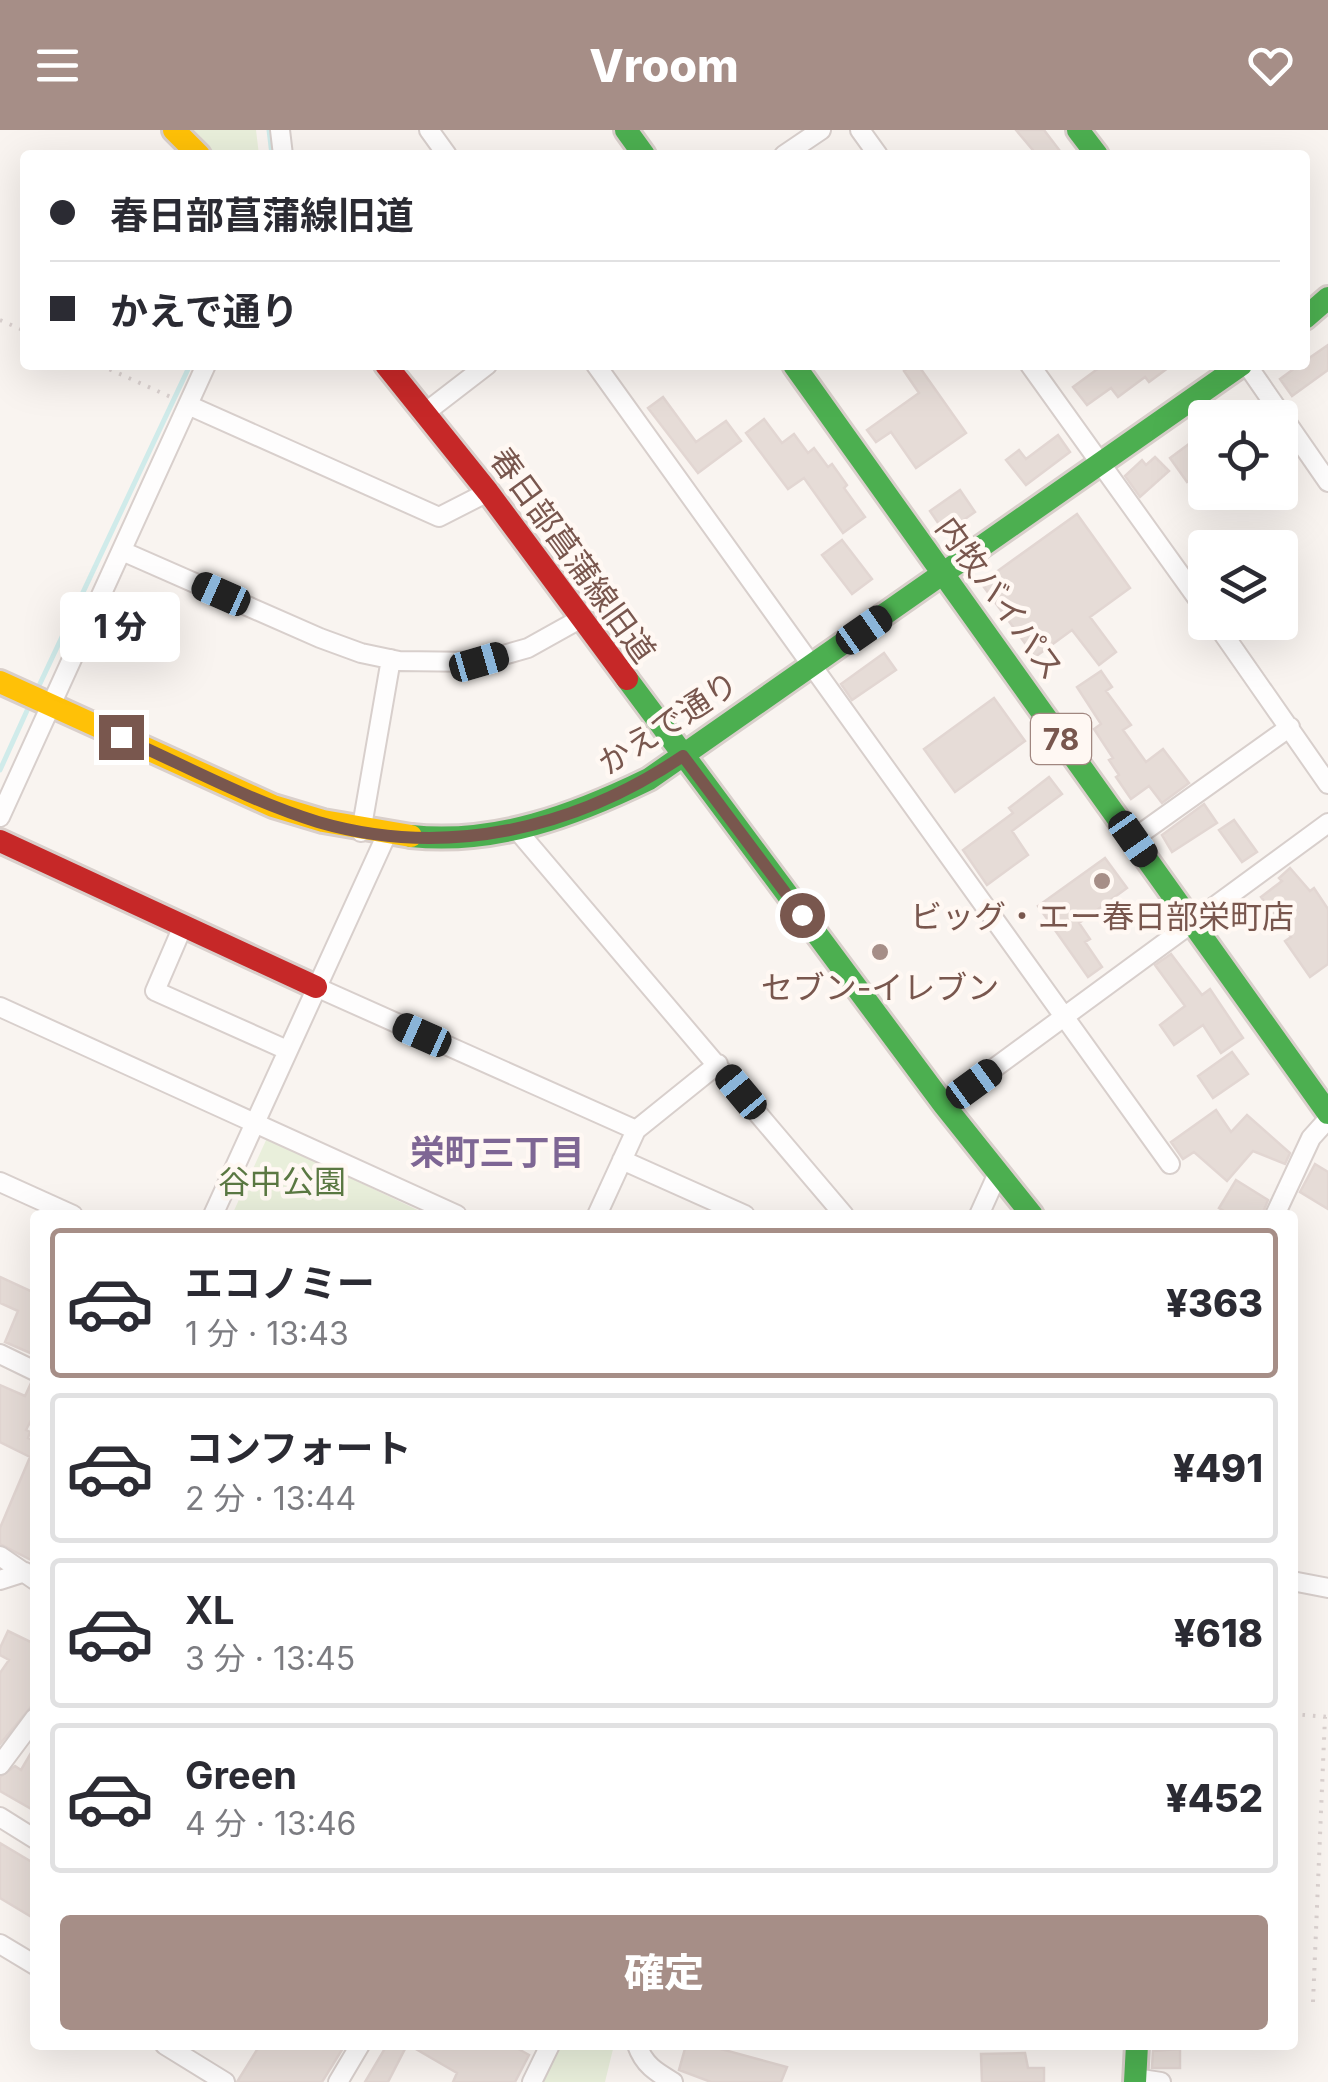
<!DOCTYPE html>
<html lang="ja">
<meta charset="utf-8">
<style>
:root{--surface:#fff;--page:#f2f2f3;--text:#2b2b33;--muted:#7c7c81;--line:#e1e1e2;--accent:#a68e87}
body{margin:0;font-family:Inter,"Noto Sans JP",sans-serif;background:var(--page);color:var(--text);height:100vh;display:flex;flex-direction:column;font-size:38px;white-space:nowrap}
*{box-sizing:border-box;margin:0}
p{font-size:32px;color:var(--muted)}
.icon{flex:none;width:55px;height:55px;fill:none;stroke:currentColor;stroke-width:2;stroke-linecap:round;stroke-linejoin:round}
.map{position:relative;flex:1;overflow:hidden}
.panel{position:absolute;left:30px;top:1080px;width:1268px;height:840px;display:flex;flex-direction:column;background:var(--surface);border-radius:10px;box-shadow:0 10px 40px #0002}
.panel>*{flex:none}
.top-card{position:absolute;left:20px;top:20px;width:1290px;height:220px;border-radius:10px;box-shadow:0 10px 40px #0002;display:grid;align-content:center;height:220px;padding:0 30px;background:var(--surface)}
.tools{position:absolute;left:1188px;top:270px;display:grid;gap:20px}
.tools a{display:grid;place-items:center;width:110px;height:110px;border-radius:10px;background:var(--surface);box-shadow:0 10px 40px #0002;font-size:50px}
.end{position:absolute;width:45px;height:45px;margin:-22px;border:12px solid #79574e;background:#fff;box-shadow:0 0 0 5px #fff}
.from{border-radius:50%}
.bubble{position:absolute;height:70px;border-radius:10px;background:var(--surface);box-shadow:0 10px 40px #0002;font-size:32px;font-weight:800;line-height:70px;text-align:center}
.car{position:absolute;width:30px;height:60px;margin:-30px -15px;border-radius:12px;box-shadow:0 0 8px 2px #0007;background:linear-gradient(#222 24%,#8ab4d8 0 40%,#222 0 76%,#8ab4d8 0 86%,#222 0)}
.top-card b{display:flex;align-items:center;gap:35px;height:95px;font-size:38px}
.top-card b+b{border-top:2px solid var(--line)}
.top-card i{width:25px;height:25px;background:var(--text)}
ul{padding:18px 0 0;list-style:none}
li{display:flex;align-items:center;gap:30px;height:150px;margin:0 20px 15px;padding:0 10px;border:5px solid var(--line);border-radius:10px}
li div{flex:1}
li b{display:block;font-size:38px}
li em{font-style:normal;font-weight:800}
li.active{border-color:var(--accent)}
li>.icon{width:90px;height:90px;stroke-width:1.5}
.button{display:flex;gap:20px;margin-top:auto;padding:20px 30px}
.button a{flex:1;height:115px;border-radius:10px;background:var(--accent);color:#fff;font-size:40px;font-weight:800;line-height:115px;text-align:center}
header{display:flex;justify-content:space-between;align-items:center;height:130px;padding:0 30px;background:var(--accent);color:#fff;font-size:45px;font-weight:800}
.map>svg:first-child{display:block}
</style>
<header><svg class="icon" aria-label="menu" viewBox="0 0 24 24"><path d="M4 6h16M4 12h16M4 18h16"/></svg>Vroom<svg class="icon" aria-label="heart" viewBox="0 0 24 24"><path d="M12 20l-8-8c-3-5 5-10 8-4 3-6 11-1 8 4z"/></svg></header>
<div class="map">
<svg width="1328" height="1952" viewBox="0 0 1328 1952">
<rect width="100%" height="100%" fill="#f9f4f0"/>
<path fill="#e9efdb" d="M 192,0 L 256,0 L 259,25 L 216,25 Z
M 267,1008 L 428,1085 L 232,1085 Z
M 560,1915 L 614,1915 L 605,1952 L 543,1952 Z"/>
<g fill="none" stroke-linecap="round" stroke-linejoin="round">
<path stroke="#d0ebea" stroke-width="5" d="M 269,0 L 272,25
M 37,560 L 190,235
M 0,640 L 30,574"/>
</g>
<path fill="#e6dcd7" stroke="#e2d6d2" stroke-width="2.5" d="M 1016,0 L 1044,0 L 1063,25 L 1037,25 Z
M 1328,215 L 1328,240 L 1292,266 L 1280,249 L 1299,235 L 1305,235 L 1305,231 Z
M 912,235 L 918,235 L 966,303 L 916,338 L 891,302 L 876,312 L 867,300 L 919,263 L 904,241 Z
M 1103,235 L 1172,235 L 1149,252 L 1145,247 L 1118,267 L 1111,258 L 1087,275 L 1073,257 Z
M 663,267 L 696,312 L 726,291 L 741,311 L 698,343 L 648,278 Z
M 764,289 L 782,313 L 794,304 L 808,323 L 814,318 L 828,337 L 832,334 L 847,355 L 844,358 L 865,387 L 843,403 L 804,348 L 788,359 L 746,303 Z
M 1205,302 L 1205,338 L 1187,352 L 1170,328 Z
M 1058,305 L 1070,322 L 1026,355 L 1006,330 L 1019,320 L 1026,329 Z
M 1155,327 L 1169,341 L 1140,367 L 1125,346 L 1142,330 L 1146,335 Z
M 960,360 L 975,382 L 945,403 L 930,381 Z
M 1077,384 L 1130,458 L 1090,487 L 1116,522 L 1099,535 L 1072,500 L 1035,527 L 981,453 Z
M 842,410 L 872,449 L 852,464 L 822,425 Z
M 884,523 L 896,540 L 852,570 L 841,554 Z
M 1101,541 L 1112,557 L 1106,561 L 1131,595 L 1123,600 L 1146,632 L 1163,619 L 1189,653 L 1162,673 L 1149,656 L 1131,669 L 1116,647 L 1119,645 L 1109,630 L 1113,628 L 1094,599 L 1101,594 L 1077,557 Z
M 994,568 L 1025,611 L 955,662 L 924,619 Z
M 1049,647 L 1062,664 L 1012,701 L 1028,725 L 987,755 L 963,720 L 1013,683 L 1009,678 Z
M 1204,674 L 1217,693 L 1172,722 L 1162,705 Z
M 1234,690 L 1257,722 L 1242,732 L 1219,700 Z
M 1105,728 L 1127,758 L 1079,793 L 1090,809 L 1085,812 L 1102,837 L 1088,847 L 1038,776 Z
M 1290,738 L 1310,761 L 1314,758 L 1328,779 L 1328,834 L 1310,847 L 1285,811 L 1291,807 L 1261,767 L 1282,751 L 1279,748 Z
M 1171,824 L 1202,865 L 1210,859 L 1243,908 L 1221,923 L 1203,895 L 1174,915 L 1160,895 L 1185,876 L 1155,835 Z
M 1232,922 L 1248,944 L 1213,968 L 1198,946 Z
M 1216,980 L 1231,1002 L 1247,985 L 1290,1023 L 1285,1034 L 1253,1021 L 1227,1051 L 1194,1022 L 1183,1029 L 1171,1012 Z
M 1315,1034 L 1328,1042 L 1328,1079 L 1300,1062 Z
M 1236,1050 L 1268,1070 L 1262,1085 L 1231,1085 L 1219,1078 Z
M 0,1147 L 35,1163 L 35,1225 L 5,1212 L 18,1181 L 0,1173 Z
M 31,1253 L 35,1253 L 35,1283 L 26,1300 L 30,1302 L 28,1308 L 35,1311 L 35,1432 L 0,1414 L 0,1398 L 30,1327 L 0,1312 L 0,1255 L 25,1266 Z
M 8,1501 L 35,1514 L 35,1572 L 0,1614 L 0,1543 L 9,1530 L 0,1525 L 0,1518 Z
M 35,1616 L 35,1681 L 0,1661 L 0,1647 L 15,1636 L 21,1640 Z
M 0,1713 L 35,1734 L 35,1789 L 0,1768 Z
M 260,1915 L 345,1915 L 322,1952 L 237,1952 Z
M 387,1915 L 407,1915 L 388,1952 L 365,1952 Z
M 409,1915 L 511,1915 L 529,1925 L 515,1952 L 453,1952 L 457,1943 Z
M 686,1915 L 706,1915 L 787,1937 L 781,1952 L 711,1952 L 679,1940 Z
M 1180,1919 L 1180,1938 L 1152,1938 L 1153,1921 Z
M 1025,1923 L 1028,1938 L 1044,1938 L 1044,1952 L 982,1952 L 981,1924 Z"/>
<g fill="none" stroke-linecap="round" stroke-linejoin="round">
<defs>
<path id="street" d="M 280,0 L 283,25
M 429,0 L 447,25
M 860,0 L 878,25
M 784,25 L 821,0
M 596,235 L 1170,1034
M 1030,235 L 1205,479
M 1247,235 L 1328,352
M 188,275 L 439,387 L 488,362
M 426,282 L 487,235
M 122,421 L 320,508 L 361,523 L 399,531 L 479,532 L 528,518 L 580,489
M 1215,492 L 1328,654
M 0,687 L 206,235
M 517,700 L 844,1085
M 361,702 L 391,529
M 1133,709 L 1290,597
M 183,796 L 155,861 L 287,920
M 316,857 L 636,1000
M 0,877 L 457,1085
M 944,975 L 1328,693
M 622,1030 L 745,1085
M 0,1052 L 73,1085
M 213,1085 L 386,706
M 597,1085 L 636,1000 L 718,934
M 979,1085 L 998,1043
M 1275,1085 L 1311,1008 L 1328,989
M 0,1224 L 35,1241
M 0,1426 L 35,1450
M 0,1450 L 25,1442
M 1292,1451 L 1328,1458
M 0,1635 L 35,1588
M 0,1687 L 35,1709
M 0,1814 L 35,1835
M 165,1915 L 225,1952
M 637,1915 C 644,1935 656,1942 673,1952
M 1135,1948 L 1161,1952
M 338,1952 L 360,1915
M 532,1952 L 550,1915"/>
<path id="fast" d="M 626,0 L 644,25
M 1078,0 L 1097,25
M 1305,188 L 1328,168
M 794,235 L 1328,983
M 627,549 L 944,975 L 1032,1085
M 411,706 C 496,715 575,685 649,649 L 1241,235
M 1135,1952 L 1137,1915"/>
<path id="slow" d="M 174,0 L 199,25
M 0,552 L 273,676 L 323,691 L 411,706"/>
<path id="jam" d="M 386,235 L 488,362 L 627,549
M 0,711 L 316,857"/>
</defs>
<use href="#street" stroke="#d8cfcc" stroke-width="22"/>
<use href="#fast" stroke="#d9cfcb" stroke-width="28"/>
<use href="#slow" stroke="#d9cfcb" stroke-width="28"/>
<use href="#jam" stroke="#d9cfcb" stroke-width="28"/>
<path stroke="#dbd2d0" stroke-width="4" stroke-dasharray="2.5 8" stroke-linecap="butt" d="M 0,190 L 25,201
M 100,235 L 173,268
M 1292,1584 L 1328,1587
M 1313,1872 L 1325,1587"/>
<use href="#street" stroke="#fefdfd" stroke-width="18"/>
<use href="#fast" stroke="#4caf50" stroke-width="22"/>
<use href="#slow" stroke="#ffc107" stroke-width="22"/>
<use href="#jam" stroke="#c62828" stroke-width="22"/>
</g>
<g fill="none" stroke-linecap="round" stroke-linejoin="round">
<path stroke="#79574e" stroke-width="12" d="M 121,607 C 186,636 250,671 318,692 C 446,729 575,699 683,626 L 802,785"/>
</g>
<g fill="#a68e87" stroke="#fff8f3" stroke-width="4">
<circle cx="1102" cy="751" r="10"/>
<circle cx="880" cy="822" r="10"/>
</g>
<g text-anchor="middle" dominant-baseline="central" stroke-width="9" stroke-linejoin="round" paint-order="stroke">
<rect fill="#fff8f3" stroke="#a18780" stroke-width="2.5" x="1031" y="584" width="60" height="50" rx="8"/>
<g font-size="30" font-weight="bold" fill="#79574e">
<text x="1061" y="609">78</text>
</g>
<g font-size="32" fill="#79574e" stroke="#fff8f3">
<text transform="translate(573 425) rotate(54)">春日部菖蒲線旧道</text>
<text transform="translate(1000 468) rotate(54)">内牧バイパス</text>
<text transform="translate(668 593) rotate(-33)">かえで通り</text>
</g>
<g font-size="32" fill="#79574e" stroke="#fff8f3">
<text x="1102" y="786">ビッグ・エー春日部栄町店</text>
<text x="880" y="857">セブン-イレブン</text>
</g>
<g font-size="32" fill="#5a7842" stroke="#fff8f3">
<text x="282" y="1051">谷中公園</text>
</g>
<g font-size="35" font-weight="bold" fill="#7e6694" stroke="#fff8f3">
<text x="497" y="1022">栄町三丁目</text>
</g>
</g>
</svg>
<div class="tools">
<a><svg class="icon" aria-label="locate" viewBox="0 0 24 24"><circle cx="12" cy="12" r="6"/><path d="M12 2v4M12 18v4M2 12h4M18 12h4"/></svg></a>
<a><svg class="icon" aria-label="layers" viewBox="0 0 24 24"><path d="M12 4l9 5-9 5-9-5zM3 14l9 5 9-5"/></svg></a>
</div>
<i class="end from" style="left:802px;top:785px"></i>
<i class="end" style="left:121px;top:607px"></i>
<div class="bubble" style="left:60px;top:462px;width:120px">1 分</div>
<i class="car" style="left:221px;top:464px;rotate:294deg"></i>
<i class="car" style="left:864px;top:500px;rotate:55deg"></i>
<i class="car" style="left:479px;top:532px;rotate:74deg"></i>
<i class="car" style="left:1133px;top:709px;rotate:145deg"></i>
<i class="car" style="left:422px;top:905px;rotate:294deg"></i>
<i class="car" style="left:974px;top:954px;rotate:54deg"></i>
<i class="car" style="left:741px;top:962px;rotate:320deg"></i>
<div class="top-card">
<b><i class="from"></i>春日部菖蒲線旧道</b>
<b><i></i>かえで通り</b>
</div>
<section class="panel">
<ul>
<li class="active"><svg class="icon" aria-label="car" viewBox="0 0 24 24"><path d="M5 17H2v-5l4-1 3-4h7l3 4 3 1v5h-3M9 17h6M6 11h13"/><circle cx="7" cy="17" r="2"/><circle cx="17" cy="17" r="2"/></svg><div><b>エコノミー</b><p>1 分 · 13:43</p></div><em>¥363</em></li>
<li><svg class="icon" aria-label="car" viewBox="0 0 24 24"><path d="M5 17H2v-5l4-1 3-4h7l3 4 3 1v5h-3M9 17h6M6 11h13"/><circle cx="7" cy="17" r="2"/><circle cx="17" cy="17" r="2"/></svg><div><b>コンフォート</b><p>2 分 · 13:44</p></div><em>¥491</em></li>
<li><svg class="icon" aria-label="car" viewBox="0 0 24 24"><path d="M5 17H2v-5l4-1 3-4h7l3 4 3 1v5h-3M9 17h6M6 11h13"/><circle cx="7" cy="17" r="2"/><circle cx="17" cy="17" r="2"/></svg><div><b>XL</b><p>3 分 · 13:45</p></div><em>¥618</em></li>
<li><svg class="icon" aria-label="car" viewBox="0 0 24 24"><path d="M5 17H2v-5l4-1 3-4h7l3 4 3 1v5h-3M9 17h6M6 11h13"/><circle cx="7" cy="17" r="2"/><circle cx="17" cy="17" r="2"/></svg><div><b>Green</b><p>4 分 · 13:46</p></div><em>¥452</em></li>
</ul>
<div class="button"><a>確定</a></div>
</section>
</div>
